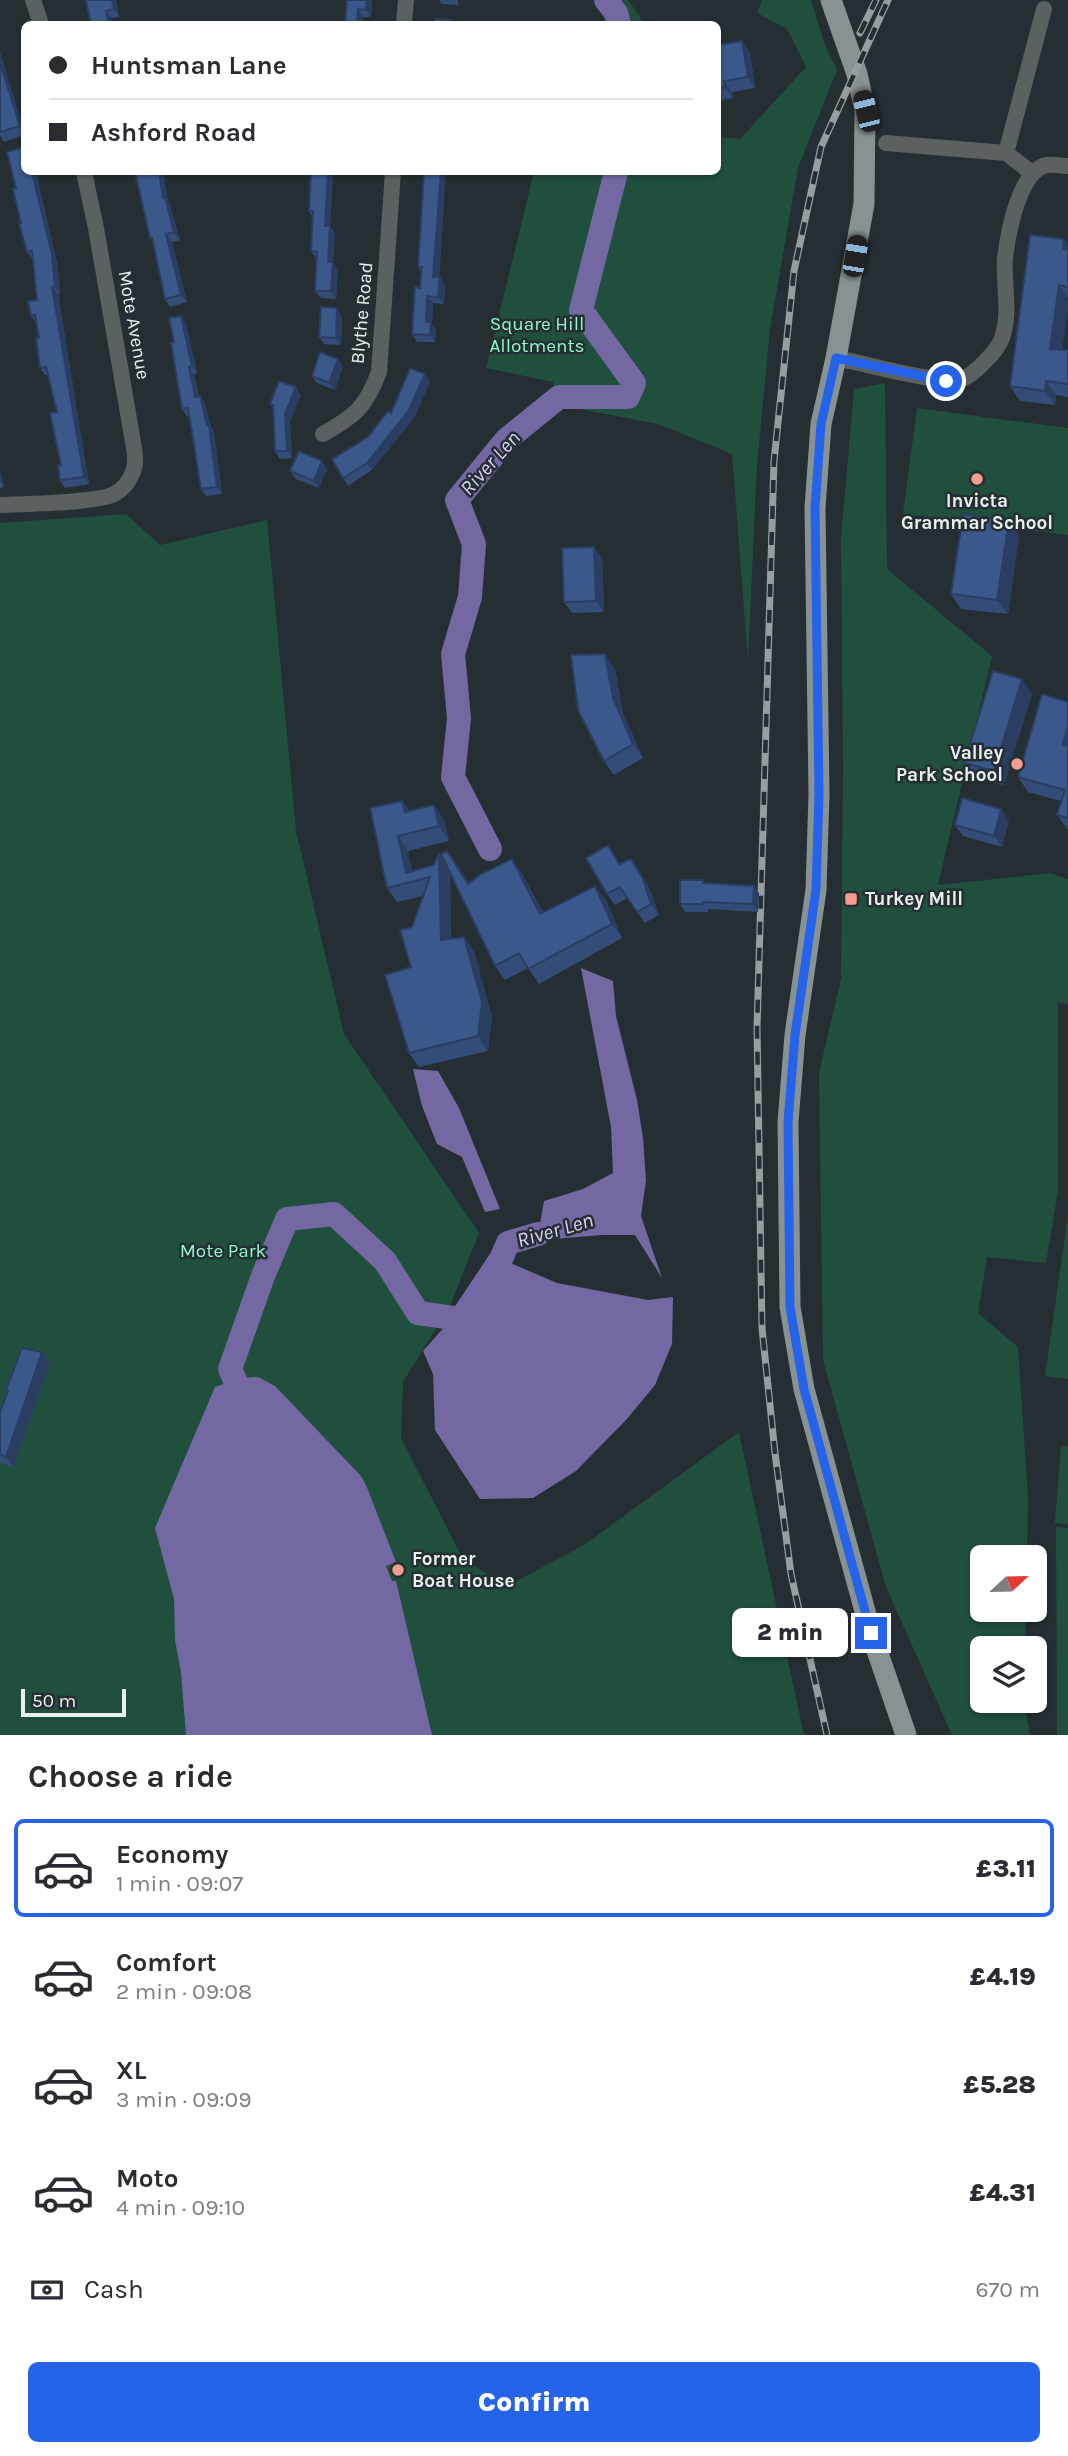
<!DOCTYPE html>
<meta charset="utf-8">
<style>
:root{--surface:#fff;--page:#f2f2f3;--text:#2b2b33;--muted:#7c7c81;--line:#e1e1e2;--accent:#2563eb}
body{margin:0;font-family:Karla,sans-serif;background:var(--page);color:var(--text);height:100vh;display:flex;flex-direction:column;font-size:26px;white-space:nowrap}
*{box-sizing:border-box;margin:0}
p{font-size:23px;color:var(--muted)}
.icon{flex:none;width:38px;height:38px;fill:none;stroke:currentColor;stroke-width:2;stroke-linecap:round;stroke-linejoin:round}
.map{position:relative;height:1735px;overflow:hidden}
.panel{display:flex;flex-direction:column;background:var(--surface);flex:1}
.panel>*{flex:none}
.top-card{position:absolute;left:21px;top:21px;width:700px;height:154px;border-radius:10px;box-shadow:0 2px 5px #0004;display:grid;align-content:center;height:154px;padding:0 28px;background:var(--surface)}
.needle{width:46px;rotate:68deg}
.buttons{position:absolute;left:970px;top:1545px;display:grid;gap:14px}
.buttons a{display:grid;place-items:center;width:77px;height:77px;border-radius:10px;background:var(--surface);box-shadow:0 2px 5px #0004;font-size:35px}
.scale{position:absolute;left:21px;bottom:18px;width:105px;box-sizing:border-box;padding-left:7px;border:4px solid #eaf0f2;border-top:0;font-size:19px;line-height:24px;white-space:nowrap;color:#eaf0f2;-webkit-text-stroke:5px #252e32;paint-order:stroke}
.end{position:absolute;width:32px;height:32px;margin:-16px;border:9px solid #2563eb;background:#fff;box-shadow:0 0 0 4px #fff}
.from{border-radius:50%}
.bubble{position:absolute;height:49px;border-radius:10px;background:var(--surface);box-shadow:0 2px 5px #0004;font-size:23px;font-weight:800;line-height:49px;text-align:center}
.car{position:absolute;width:21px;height:42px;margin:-21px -10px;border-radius:9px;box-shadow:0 0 5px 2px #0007;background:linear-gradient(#222 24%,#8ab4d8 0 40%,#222 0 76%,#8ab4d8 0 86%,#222 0)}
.top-card b{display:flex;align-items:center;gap:24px;height:66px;font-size:26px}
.top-card b+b{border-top:2px solid var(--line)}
.top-card i{width:18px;height:18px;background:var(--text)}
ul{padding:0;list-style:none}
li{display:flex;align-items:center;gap:21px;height:98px;margin:0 14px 10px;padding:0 14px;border:4px solid transparent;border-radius:10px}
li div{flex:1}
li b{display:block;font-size:26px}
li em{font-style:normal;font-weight:800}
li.current{border-color:var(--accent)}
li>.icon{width:63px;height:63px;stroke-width:1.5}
h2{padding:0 28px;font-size:32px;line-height:84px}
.pay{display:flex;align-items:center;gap:18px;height:77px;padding:0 28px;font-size:26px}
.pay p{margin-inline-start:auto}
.cta{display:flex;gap:14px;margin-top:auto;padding:14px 28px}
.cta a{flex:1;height:80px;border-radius:10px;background:var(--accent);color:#fff;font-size:28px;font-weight:800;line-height:80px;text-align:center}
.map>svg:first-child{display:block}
</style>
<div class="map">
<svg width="1068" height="1735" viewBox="0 0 1068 1735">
<rect width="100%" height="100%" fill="#252e32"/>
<path fill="#214f3d" d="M 613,0 L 628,0 L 643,21 L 649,24 L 622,24 L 621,14 Z
M 762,0 L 811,0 L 825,45 L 837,70 L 798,168 L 770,329 L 757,464 L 748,660 L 732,454 L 658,424 L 558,405 L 553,382 L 486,368 L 534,172 L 718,172 L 718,137 L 740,139 L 806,67 L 787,29 L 757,13 Z
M 885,383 L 887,569 L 992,656 L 938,885 L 1050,873 L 1068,879 L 1068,1004 L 1058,1002 L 1058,1191 L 1046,1263 L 987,1257 L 978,1313 L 1018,1347 L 1028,1498 L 1027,1557 L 982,1558 L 982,1610 L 1026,1610 L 1025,1648 L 982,1648 L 982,1701 L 1024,1701 L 1030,1735 L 952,1735 L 886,1587 L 823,1360 L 819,1073 L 841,979 L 843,767 L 841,538 L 854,389 Z
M 917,408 L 1068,428 L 1068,535 L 903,514 Z
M 126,514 L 160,545 L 267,520 L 296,831 L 344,1034 L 479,1233 L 450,1306 L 403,1382 L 401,1438 L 463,1559 L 507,1586 L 584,1545 L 739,1432 L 804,1735 L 0,1735 L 0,523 Z
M 1068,1215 L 1068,1379 L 1045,1376 Z
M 1061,1446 L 1068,1446 L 1068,1524 L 1055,1523 Z
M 1056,1527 L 1068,1528 L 1068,1735 L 1057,1735 Z"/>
<path fill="#7468a2" d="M 581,968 L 613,981 L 616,1016 L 637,1100 L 643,1138 L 646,1180 L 641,1216 L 662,1278 L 635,1235 L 601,1235 L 508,1243 L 504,1234 L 539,1230 L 544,1201 L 583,1189 L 613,1173 L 611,1127 Z
M 413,1069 L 438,1071 L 459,1108 L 500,1209 L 485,1212 L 462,1157 L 437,1144 L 422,1106 Z
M 501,1259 L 557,1283 L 648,1300 L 673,1297 L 672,1344 L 655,1385 L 626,1420 L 576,1471 L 533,1498 L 480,1499 L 435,1430 L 433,1374 L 423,1351 L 446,1325 L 461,1319 L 488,1278 L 489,1264 Z
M 258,1377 L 275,1386 L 361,1476 L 366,1485 L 396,1562 L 386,1566 L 392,1581 L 396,1581 L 432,1735 L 186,1735 L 181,1672 L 175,1640 L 174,1599 L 155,1528 L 215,1387 L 240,1378 Z"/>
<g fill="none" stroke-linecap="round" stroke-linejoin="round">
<path stroke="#7468a2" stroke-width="24" d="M 606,0 L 616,13 L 619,24
M 490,849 L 453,777 L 459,718 L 453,654 L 470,597 L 474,544 L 457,500 L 506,440 L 559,397 L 628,397 L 634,383 L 581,310 L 616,172
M 235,1380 L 230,1369 L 263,1276 L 287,1219 L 334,1214 L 385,1261 L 418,1313 L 461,1319 L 501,1259 L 508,1243 L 538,1234"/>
<path stroke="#5b6060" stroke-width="16" d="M 33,0 L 41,24
M 404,24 L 406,0
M 886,143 L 1006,153 L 1032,173
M 1006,153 L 1044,9
M 836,358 C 864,363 939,385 962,379 C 974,375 998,350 1002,338 C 1011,313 1003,283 1005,258 C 1008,234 1019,170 1047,165 C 1053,164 1062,166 1068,166
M 323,434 C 355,416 366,407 379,372 L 393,172
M 0,505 C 23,504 97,503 114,494 C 122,490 129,482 132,474 C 138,463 134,449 132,436 L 96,228 L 84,172"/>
<path stroke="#889292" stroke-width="21" d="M 831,0 L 857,74 L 865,111 L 864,204 L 836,358 L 821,424 L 815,508 L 819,794 L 816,890 L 795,1035 L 788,1122 L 790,1307 L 804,1389 L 871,1633 L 906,1735"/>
<defs>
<path id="rail" d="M 860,33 L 876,0
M 827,1735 L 791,1574 L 775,1453 L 762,1328 L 757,1028 L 774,461 L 794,271 L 821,147 L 888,0"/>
</defs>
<use href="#rail" stroke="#969ea0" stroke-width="7"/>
<use href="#rail" stroke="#252e32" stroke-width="4.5" stroke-dasharray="13" stroke-linecap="butt"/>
</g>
<path fill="#334c78" d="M 116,0 L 119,17 L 111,18 L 113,24 L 91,24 Z
M 347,0 L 372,0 L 371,17 L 363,17 L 363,24 L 340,24 L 345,24 Z
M 439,0 L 458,0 L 458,5 L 442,4 Z
M 718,39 L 721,44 L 750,52 L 755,88 L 732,92 L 733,98 L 718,101 Z
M 0,52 L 24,131 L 24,135 L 4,142 L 0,136 Z
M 24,172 L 36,172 L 57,263 L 60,294 L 58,294 L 89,484 L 65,488 L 60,480 L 61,465 L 57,412 L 48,375 L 45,375 L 40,368 L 39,338 L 37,323 L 31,316 L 37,300 L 33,260 L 27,252 L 16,188 Z
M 135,172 L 163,172 L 168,201 L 170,205 L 180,240 L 172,242 L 187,302 L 170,307 L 165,299 L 153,243 L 150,238 Z
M 311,172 L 333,172 L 330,227 L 335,233 L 333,263 L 338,270 L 336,299 L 321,298 L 315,291 L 316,259 L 311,251 L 313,218 L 309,211 Z
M 420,226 L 439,277 L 445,285 L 444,304 L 433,303 L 432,324 L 436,330 L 435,342 L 417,342 L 412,334 L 420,288 L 421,271 L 418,267 Z
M 1064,239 L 1068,245 L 1068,309 L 1062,350 L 1068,350 L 1068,397 L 1056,395 L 1055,405 L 1020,401 L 1010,386 Z
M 181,316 L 186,323 L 197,373 L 194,374 L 199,397 L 200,396 L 205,404 L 211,427 L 214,432 L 222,494 L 206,496 L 201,489 L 189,416 L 187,416 L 182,409 L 174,342 Z
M 342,316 L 341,345 L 324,344 L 319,337 Z
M 343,366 L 335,390 L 317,383 L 312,376 Z
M 425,374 L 430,382 L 414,418 L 372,470 L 348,486 L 343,478 L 368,437 L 391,413 Z
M 301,395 L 290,421 L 292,458 L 280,459 L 275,451 L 273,409 L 270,404 Z
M 327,469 L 319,488 L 296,479 L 290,471 Z
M 0,471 L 4,487 L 0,488 Z
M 1009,521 L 1019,535 L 1008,614 L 961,609 L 951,594 Z
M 602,558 L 604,612 L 572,613 L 564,602 Z
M 615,669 L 623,713 L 643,758 L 614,775 L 604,761 Z
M 1032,694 L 1004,785 L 974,778 L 964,763 Z
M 1068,702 L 1068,830 L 1057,815 L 1061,801 L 1028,792 L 1018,777 Z
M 402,801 L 410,811 L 434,805 L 444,820 L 449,841 L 408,851 L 412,871 L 434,865 L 439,853 L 442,857 L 457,865 L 469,883 L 522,873 L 543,913 L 606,900 L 622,938 L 539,984 L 528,968 L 505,980 L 495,966 L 450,873 L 451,939 L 474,951 L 492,1017 L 488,1051 L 419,1067 L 409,1053 L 412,927 L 423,896 L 397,902 L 387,888 Z
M 1009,820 L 1002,847 L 963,836 L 955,825 Z
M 620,863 L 639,870 L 650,890 L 659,915 L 645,923 L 627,898 L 615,905 L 607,894 Z
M 705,883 L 759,893 L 758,912 L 708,909 L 708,912 L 685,912 L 680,904 Z
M 42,1352 L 50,1363 L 13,1468 L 0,1462 L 0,1412 L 8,1393 L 6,1390 Z"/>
<path fill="#293e61" d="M 112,0 L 116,0 L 119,17 L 114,9 Z
M 367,0 L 372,0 L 371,17 L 366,10 Z
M 358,9 L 363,17 L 363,24 L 357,24 Z
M 106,11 L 111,18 L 113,24 L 109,24 Z
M 742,41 L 750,52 L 755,88 L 748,77 Z
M 0,52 L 24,131 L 24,133 L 20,126 L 0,63 Z
M 724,81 L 732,92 L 733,98 L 725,87 Z
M 32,172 L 36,172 L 57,263 L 60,294 L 55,287 Z
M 159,172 L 163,172 L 168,201 L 170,205 L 180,240 L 174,232 L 163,198 Z
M 328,172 L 333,172 L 330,227 L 335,233 L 333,263 L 338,270 L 336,299 L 331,291 L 325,226 Z
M 441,172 L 446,172 L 439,284 L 433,277 Z
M 166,234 L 172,242 L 187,302 L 181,295 Z
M 1064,239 L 1068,245 L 1068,256 L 1063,249 Z
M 440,277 L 445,285 L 444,304 L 438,297 Z
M 1059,285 L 1068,298 L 1068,309 L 1060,363 L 1050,349 Z
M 52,287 L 58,294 L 89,484 L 84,477 Z
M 427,296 L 433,303 L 432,324 L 436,330 L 435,342 L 430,335 L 426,322 Z
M 337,308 L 342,316 L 341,345 L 336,338 Z
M 181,316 L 186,323 L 197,373 L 192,366 Z
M 338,359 L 343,366 L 335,390 L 329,383 Z
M 189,367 L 194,374 L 200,405 L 195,397 Z
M 425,374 L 430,382 L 414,418 L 372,470 L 367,463 Z
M 1046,381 L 1056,395 L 1055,405 L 1045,391 Z
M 296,387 L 301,395 L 290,421 L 292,458 L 287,451 L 285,414 Z
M 200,396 L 205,404 L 211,427 L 214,432 L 222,494 L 217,487 L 207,425 Z
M 322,461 L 327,469 L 319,488 L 314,481 Z
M 0,471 L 4,487 L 0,480 Z
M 1009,521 L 1019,535 L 1008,614 L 997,600 Z
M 594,547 L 602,558 L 604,612 L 596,601 Z
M 605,654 L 615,669 L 623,713 L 643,758 L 633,744 L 613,698 Z
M 1022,679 L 1032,694 L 1004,785 L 994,771 Z
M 1068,725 L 1068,752 L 1063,744 Z
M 402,801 L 413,815 L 405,812 Z
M 434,805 L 444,820 L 449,841 L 439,826 Z
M 1001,809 L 1009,820 L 1002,847 L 994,836 Z
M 398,836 L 408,851 L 414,881 L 406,873 Z
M 439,853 L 449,868 L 452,955 L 441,940 Z
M 512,859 L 522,873 L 550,929 L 540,914 Z
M 631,859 L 650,890 L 659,915 L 651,904 Z
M 595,886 L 606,900 L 622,938 L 612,924 Z
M 754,886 L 759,893 L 758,912 L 753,904 Z
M 464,937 L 474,951 L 492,1017 L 488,1051 L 478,1036 Z
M 42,1352 L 50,1363 L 13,1468 L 6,1457 Z"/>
<path fill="#3b588b" stroke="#293e61" stroke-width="2" d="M 86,0 L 112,0 L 114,9 L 106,11 L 109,24 L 91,24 Z
M 347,0 L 367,0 L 366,10 L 358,9 L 357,24 L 340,24 L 345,24 Z
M 435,19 L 451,20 L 451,24 L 435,24 Z
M 718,39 L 718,45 L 742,41 L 748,77 L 724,81 L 725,87 L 718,88 Z
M 0,63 L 20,126 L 0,132 Z
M 24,147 L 24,172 L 32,172 L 52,255 L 55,287 L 52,287 L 84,477 L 60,480 L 58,465 L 61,465 L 50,413 L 57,412 L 46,367 L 40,368 L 36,338 L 39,338 L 35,315 L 31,316 L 28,301 L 37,300 L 32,251 L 27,252 L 19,223 L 21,223 L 13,189 L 16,188 L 7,152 Z
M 135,172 L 159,172 L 163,198 L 165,197 L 174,232 L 166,234 L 181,295 L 165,299 L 152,238 L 150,238 Z
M 311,172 L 328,172 L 325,226 L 330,226 L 328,262 L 333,262 L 331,291 L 315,291 L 317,252 L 311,251 L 313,211 L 309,211 Z
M 424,172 L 441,172 L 433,277 L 440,277 L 438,297 L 427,296 L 426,322 L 431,322 L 430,335 L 412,334 L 415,287 L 420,288 L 422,267 L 418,267 Z
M 1030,235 L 1064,239 L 1063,249 L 1068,250 L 1068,287 L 1059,285 L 1050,349 L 1068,350 L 1068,384 L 1046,381 L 1045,391 L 1010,386 Z
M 321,307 L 337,308 L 336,338 L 319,337 Z
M 181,316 L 192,366 L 189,367 L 195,397 L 200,396 L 207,425 L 209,425 L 217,487 L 201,489 L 188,408 L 182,409 L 171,343 L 174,342 L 169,318 Z
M 320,352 L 338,359 L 329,383 L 312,376 Z
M 410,368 L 425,374 L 409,410 L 367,463 L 343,478 L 332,459 L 368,437 L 388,411 L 391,413 Z
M 279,381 L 296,387 L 285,414 L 287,451 L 275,451 L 273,405 L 270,404 Z
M 299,451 L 322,461 L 314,481 L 290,471 Z
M 963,514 L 1009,521 L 997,600 L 951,594 Z
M 594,547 L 596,601 L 564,602 L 562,548 Z
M 605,654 L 613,698 L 633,744 L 604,761 L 578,710 L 571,655 Z
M 993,671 L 1022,679 L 994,771 L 964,763 Z
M 1042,694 L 1068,702 L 1068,725 L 1063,744 L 1068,746 L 1068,818 L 1057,815 L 1065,790 L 1018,777 Z
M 962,798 L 1001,809 L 994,836 L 955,825 Z
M 402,801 L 405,812 L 434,805 L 439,826 L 398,836 L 406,873 L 434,865 L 439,853 L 441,940 L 464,937 L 482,1002 L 478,1036 L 409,1053 L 385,975 L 411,967 L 400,930 L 412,927 L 430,877 L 387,888 L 370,808 Z
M 608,845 L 619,864 L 631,859 L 643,879 L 651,904 L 637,912 L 620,887 L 607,894 L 586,858 Z
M 447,851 L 468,884 L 481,874 L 512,859 L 540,914 L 595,886 L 612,924 L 528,969 L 519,953 L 495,966 L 441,854 Z
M 680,880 L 703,880 L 703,883 L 754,886 L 753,904 L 703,902 L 703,904 L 680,904 Z
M 22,1348 L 42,1352 L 6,1457 L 0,1454 L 0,1412 L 8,1391 L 6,1390 Z"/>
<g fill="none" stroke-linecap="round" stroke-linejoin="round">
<path stroke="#2563eb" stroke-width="9" d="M 871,1633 L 804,1389 L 790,1307 L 788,1122 L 795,1035 L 816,890 L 819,794 L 815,508 L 821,424 L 836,358 L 946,381"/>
</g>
<g fill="#f59d8f" stroke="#252e32" stroke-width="2.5">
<circle cx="977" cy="479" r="7"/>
<circle cx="1017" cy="764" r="7"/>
<rect x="844" y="892" width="14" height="14" rx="3.5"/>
<circle cx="398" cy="1570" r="7"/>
</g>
<g text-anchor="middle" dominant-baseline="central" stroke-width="5" stroke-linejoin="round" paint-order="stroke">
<g font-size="19" fill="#eaf0f2" stroke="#252e32">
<text transform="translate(362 313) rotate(-85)">Blythe Road</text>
<text transform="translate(134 325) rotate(80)">Mote Avenue</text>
</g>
<g font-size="19" fill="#8df9cc" stroke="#252e32">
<text x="537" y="324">Square Hill<tspan x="537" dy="22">Allotments</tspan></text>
<text x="223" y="1251">Mote Park</text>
</g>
<g font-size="19" font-weight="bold" fill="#eaf0f2" stroke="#252e32" text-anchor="start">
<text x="977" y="501" text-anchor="middle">Invicta<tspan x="977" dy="22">Grammar School</tspan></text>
<text x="1003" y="753" text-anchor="end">Valley<tspan x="1003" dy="22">Park School</tspan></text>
<text x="865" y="899">Turkey Mill</text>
<text x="412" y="1559">Former<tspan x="412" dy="22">Boat House</tspan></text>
</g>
<g font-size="21" font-style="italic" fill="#d8d2f5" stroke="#252e32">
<text transform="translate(490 463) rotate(-48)">River Len</text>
<text transform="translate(555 1230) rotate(-16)">River Len</text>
</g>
</g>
</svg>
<div class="buttons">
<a><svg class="needle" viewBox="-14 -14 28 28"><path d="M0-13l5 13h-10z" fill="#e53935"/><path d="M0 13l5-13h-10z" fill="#7c7c81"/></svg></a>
<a><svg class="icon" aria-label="layers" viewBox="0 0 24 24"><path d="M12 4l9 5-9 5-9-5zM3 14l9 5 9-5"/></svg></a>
</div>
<div class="scale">50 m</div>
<i class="end from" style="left:946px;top:381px"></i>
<i class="end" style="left:871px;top:1633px"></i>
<div class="bubble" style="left:732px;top:1608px;width:116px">2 min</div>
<i class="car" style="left:866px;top:111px;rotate:346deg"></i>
<i class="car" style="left:855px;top:256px;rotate:10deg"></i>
<div class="top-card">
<b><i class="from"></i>Huntsman Lane</b>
<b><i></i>Ashford Road</b>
</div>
</div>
<section class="panel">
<h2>Choose a ride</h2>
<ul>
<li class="current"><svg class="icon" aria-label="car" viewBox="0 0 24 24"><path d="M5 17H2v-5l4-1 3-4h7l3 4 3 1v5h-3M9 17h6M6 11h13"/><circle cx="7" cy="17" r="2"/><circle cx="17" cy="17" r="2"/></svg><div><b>Economy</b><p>1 min · 09:07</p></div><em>£3.11</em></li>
<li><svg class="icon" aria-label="car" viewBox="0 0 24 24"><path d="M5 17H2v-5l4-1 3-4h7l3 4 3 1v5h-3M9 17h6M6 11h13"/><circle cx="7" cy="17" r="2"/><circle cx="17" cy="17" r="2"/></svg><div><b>Comfort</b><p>2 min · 09:08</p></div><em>£4.19</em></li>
<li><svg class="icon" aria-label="car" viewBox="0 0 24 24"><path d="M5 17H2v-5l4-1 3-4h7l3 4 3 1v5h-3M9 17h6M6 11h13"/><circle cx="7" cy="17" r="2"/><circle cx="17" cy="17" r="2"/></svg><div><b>XL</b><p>3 min · 09:09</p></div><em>£5.28</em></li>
<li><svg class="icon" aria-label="car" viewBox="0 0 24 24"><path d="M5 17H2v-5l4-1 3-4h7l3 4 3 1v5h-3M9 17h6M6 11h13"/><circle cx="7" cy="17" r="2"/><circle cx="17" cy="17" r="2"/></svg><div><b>Moto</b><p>4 min · 09:10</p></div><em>£4.31</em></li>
</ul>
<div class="pay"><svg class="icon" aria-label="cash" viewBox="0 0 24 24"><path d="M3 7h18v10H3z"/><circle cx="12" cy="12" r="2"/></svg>Cash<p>670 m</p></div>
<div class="cta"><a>Confirm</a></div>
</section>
